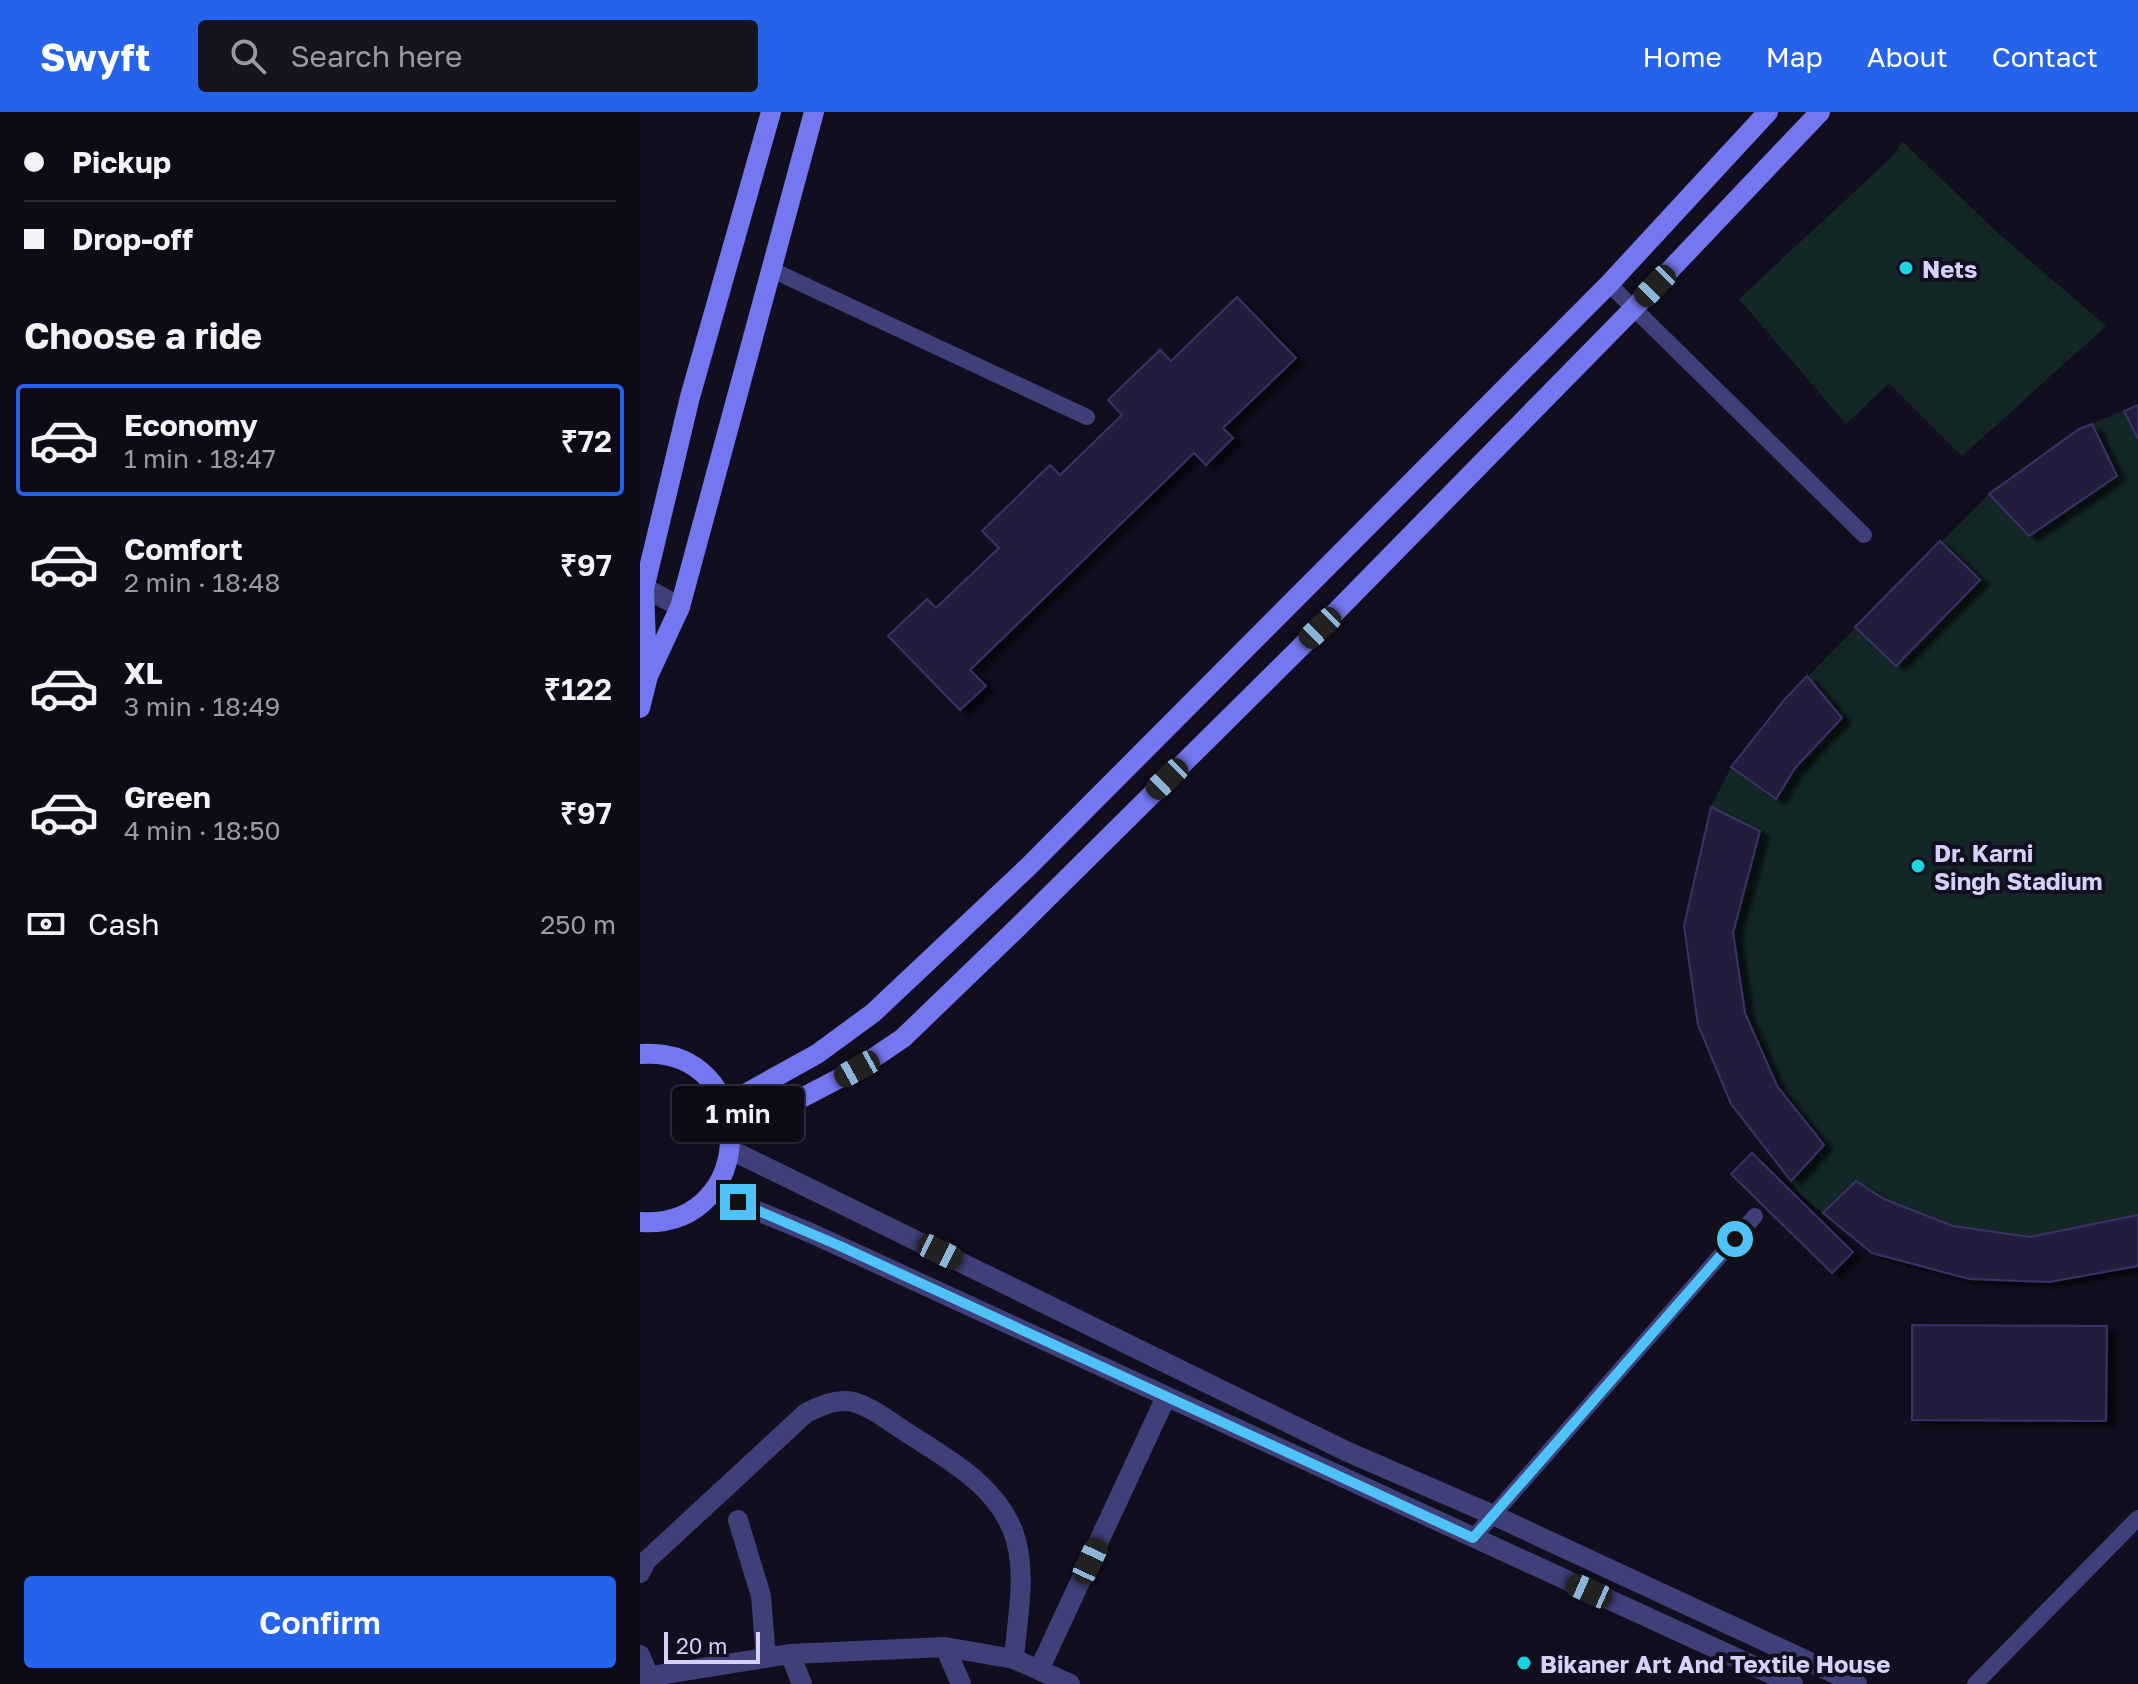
<!DOCTYPE html>
<meta charset="utf-8">
<style>
:root{--surface:#0d0b17;--page:#161420;--text:#f1f3f6;--muted:#9a9ba1;--line:#2d2b36;--accent:#2563eb}
body{margin:0;font-family:"Golos Text",sans-serif;background:var(--page);color:var(--text);height:100vh;display:flex;flex-direction:column;font-size:30px;white-space:nowrap}
*{box-sizing:border-box;margin:0}
p{font-size:26px;color:var(--muted)}
.icon{flex:none;width:44px;height:44px;fill:none;stroke:currentColor;stroke-width:2;stroke-linecap:round;stroke-linejoin:round}
.map{position:relative;flex:1;overflow:hidden}
.side{display:flex;flex-direction:column;background:var(--surface);width:640px}
.side>*{flex:none}
.hud{display:grid;align-content:center;height:176px;padding:0 24px;background:var(--surface)}
.scale{position:absolute;left:24px;bottom:20px;width:96px;box-sizing:border-box;padding-left:8px;border:4px solid #d4d2fa;border-top:0;font-size:22px;line-height:28px;white-space:nowrap;color:#d4d2fa;-webkit-text-stroke:6px #110f1f;paint-order:stroke}
.end{position:absolute;width:36px;height:36px;margin:-18px;border:10px solid #4fc3f7;background:#111;box-shadow:0 0 0 4px #111}
.from{border-radius:50%}
.bubble{position:absolute;height:56px;border-radius:8px;background:var(--surface);box-shadow:0 2px 6px #0004,0 0 0 2px var(--line);font-size:26px;font-weight:600;line-height:56px;text-align:center}
.car{position:absolute;width:24px;height:48px;margin:-24px -12px;border-radius:10px;box-shadow:0 0 6px 2px #0007;background:linear-gradient(#222 24%,#8ab4d8 0 40%,#222 0 76%,#8ab4d8 0 86%,#222 0)}
.hud b{display:flex;align-items:center;gap:28px;height:76px;font-size:30px}
.hud b+b{border-top:2px solid var(--line)}
.hud i{width:20px;height:20px;background:var(--text)}
ul{padding:0;list-style:none}
li{display:flex;align-items:center;gap:24px;height:112px;margin:0 16px 12px;padding:0 8px;border:4px solid transparent;border-radius:8px}
li div{flex:1}
li b{display:block;font-size:30px}
li em{font-style:normal;font-weight:600}
li.on{border-color:var(--accent)}
li>.icon{width:72px;height:72px;stroke-width:1.5}
h2{padding:0 24px;font-size:36px;line-height:96px}
.pay{display:flex;align-items:center;gap:20px;height:88px;padding:0 24px;font-size:30px}
.pay p{margin-inline-start:auto}
.primary-button{display:flex;gap:16px;margin-top:auto;padding:16px 24px}
.primary-button a{flex:1;height:92px;border-radius:8px;background:var(--accent);color:#fff;font-size:32px;font-weight:600;line-height:92px;text-align:center}
header{display:flex;align-items:center;gap:48px;box-sizing:border-box;height:112px;padding:0 40px;background:var(--accent);color:#fff}
header strong{font-size:38px}
nav{display:flex;gap:44px;margin-inline-start:auto;font-size:28px}
.search{width:560px;height:72px;background:var(--page);display:flex;align-items:center;gap:20px;box-sizing:border-box;padding:0 28px;border-radius:8px;color:var(--muted);font-size:30px}
main{display:flex;flex:1;min-height:0}
.map>svg:first-child{display:block}
</style>
<header>
<strong>Swyft</strong>
<div class="search"><svg class="icon" aria-label="search" viewBox="0 0 24 24"><circle cx="10" cy="10" r="6"/><path d="M15 15l6 6"/></svg>Search here</div>
<nav><a>Home</a><a>Map</a><a>About</a><a>Contact</a></nav>
</header>
<main>
<section class="side">
<div class="hud">
<b><i class="from"></i>Pickup</b>
<b><i></i>Drop-off</b>
</div>
<h2>Choose a ride</h2>
<ul>
<li class="on"><svg class="icon" aria-label="car" viewBox="0 0 24 24"><path d="M5 17H2v-5l4-1 3-4h7l3 4 3 1v5h-3M9 17h6M6 11h13"/><circle cx="7" cy="17" r="2"/><circle cx="17" cy="17" r="2"/></svg><div><b>Economy</b><p>1 min · 18:47</p></div><em>₹72</em></li>
<li><svg class="icon" aria-label="car" viewBox="0 0 24 24"><path d="M5 17H2v-5l4-1 3-4h7l3 4 3 1v5h-3M9 17h6M6 11h13"/><circle cx="7" cy="17" r="2"/><circle cx="17" cy="17" r="2"/></svg><div><b>Comfort</b><p>2 min · 18:48</p></div><em>₹97</em></li>
<li><svg class="icon" aria-label="car" viewBox="0 0 24 24"><path d="M5 17H2v-5l4-1 3-4h7l3 4 3 1v5h-3M9 17h6M6 11h13"/><circle cx="7" cy="17" r="2"/><circle cx="17" cy="17" r="2"/></svg><div><b>XL</b><p>3 min · 18:49</p></div><em>₹122</em></li>
<li><svg class="icon" aria-label="car" viewBox="0 0 24 24"><path d="M5 17H2v-5l4-1 3-4h7l3 4 3 1v5h-3M9 17h6M6 11h13"/><circle cx="7" cy="17" r="2"/><circle cx="17" cy="17" r="2"/></svg><div><b>Green</b><p>4 min · 18:50</p></div><em>₹97</em></li>
</ul>
<div class="pay"><svg class="icon" aria-label="cash" viewBox="0 0 24 24"><path d="M3 7h18v10H3z"/><circle cx="12" cy="12" r="2"/></svg>Cash<p>250 m</p></div>
<div class="primary-button"><a>Confirm</a></div>
</section>
<div class="map">
<svg width="1498" height="1572" viewBox="0 0 1498 1572">
<defs>
<filter id="shadow"><feDropShadow dx="9" dy="5" stdDeviation="2" flood-color="#0009"/></filter>
</defs>
<rect width="100%" height="100%" fill="#110f1f"/>
<path fill="#132826" d="M 1262,29 L 1361,124 L 1466,214 L 1322,344 L 1249,271 L 1206,312 L 1099,187 L 1254,43 Z
M 1498,293 L 1498,1154 L 1409,1170 L 1329,1167 L 1232,1141 L 1163,1085 L 1091,992 L 1058,913 L 1044,814 L 1071,695 L 1091,655 L 1145,587 L 1349,382 L 1439,317 Z"/>
<path fill="#221d3e" stroke="#393267" stroke-width="2" filter="url(#shadow)" d="M 597,185 L 656,246 L 583,316 L 593,326 L 566,353 L 554,341 L 330,558 L 346,574 L 320,598 L 248,524 L 287,487 L 296,496 L 359,436 L 342,419 L 410,353 L 420,363 L 482,303 L 468,288 L 520,238 L 531,249 Z
M 1498,293 L 1498,327 L 1484,299 Z
M 1452,312 L 1477,364 L 1389,424 L 1349,382 L 1439,317 Z
M 1300,429 L 1340,468 L 1256,554 L 1215,515 Z
M 1167,564 L 1202,606 L 1155,656 L 1136,687 L 1091,655 L 1145,587 Z
M 1071,695 L 1120,719 L 1093,821 L 1105,901 L 1137,974 L 1184,1033 L 1151,1069 L 1091,992 L 1058,913 L 1044,814 Z
M 1112,1041 L 1213,1140 L 1192,1161 L 1091,1062 Z
M 1216,1069 L 1244,1087 L 1313,1114 L 1390,1125 L 1498,1103 L 1498,1154 L 1409,1170 L 1329,1167 L 1232,1141 L 1183,1101 Z
M 1272,1213 L 1467,1214 L 1466,1309 L 1272,1308 Z"/>
<g fill="none" stroke-linecap="round" stroke-linejoin="round">
<path stroke="#3f4079" stroke-width="16" d="M 130,157 L 447,305
M 969,172 L 1224,423
M 833,1426 L 1115,1104
M 1335,1572 L 1498,1406"/>
<path stroke="#3f4079" stroke-width="20" d="M 0,473 L 40,495
M 91,1038 L 708,1340 L 853,1403 L 1217,1572
M 72,1080 L 173,1122 L 1153,1572
M 98,1408 L 121,1484 L 126,1546
M 0,1461 L 6,1449 L 166,1301 C 180,1294 197,1286 213,1290 C 232,1295 250,1310 266,1320 C 307,1347 354,1371 373,1419 C 388,1459 377,1506 374,1547
M 305,1535 L 321,1572
M 150,1542 L 162,1572
M 0,1543 L 12,1572
M 399,1558 L 526,1285
M 0,1566 L 150,1542 L 305,1535 L 374,1547 L 430,1572"/>
<path stroke="#7477ef" stroke-width="20" d="M 7,560 L 4,477 L 50,285 L 131,0
M 0,596 L 8,564 L 40,495 L 174,0
M 0,942 C 120,933 120,1118 0,1110
M 85,993 L 177,942 L 233,901 L 388,755 L 969,172 L 1128,0
M 91,1023 L 217,957 L 263,926 L 375,818 L 680,516 L 993,197 L 1180,0"/>
</g>
<g fill="none" stroke-linecap="round" stroke-linejoin="round">
<path stroke="#4fc3f7" stroke-width="10" d="M 98,1090 L 200,1134 L 833,1426 L 1095,1127"/>
</g>
<g fill="#19d6df" stroke="#110f1f" stroke-width="3">
<circle cx="1266" cy="156" r="8"/>
<circle cx="1278" cy="754" r="8"/>
<circle cx="884" cy="1551" r="8"/>
</g>
<g text-anchor="middle" dominant-baseline="central" stroke-width="8" stroke-linejoin="round" paint-order="stroke">
<g font-size="24" font-weight="bold" fill="#d4d2fa" stroke="#110f1f" text-anchor="start">
<text x="1282" y="156">Nets</text>
<text x="1294" y="740">Dr. Karni<tspan x="1294" dy="28">Singh Stadium</tspan></text>
<text x="900" y="1551">Bikaner Art And Textile House</text>
</g>
</g>
</svg>
<div class="scale">20 m</div>
<i class="end from" style="left:1095px;top:1127px"></i>
<i class="end" style="left:98px;top:1090px"></i>
<div class="bubble" style="left:32px;top:974px;width:132px">1 min</div>
<i class="car" style="left:1015px;top:174px;rotate:224deg"></i>
<i class="car" style="left:680px;top:516px;rotate:226deg"></i>
<i class="car" style="left:527px;top:667px;rotate:226deg"></i>
<i class="car" style="left:217px;top:957px;rotate:241deg"></i>
<i class="car" style="left:300px;top:1140px;rotate:116deg"></i>
<i class="car" style="left:450px;top:1449px;rotate:25deg"></i>
<i class="car" style="left:949px;top:1479px;rotate:294deg"></i>
</div>
</main>
